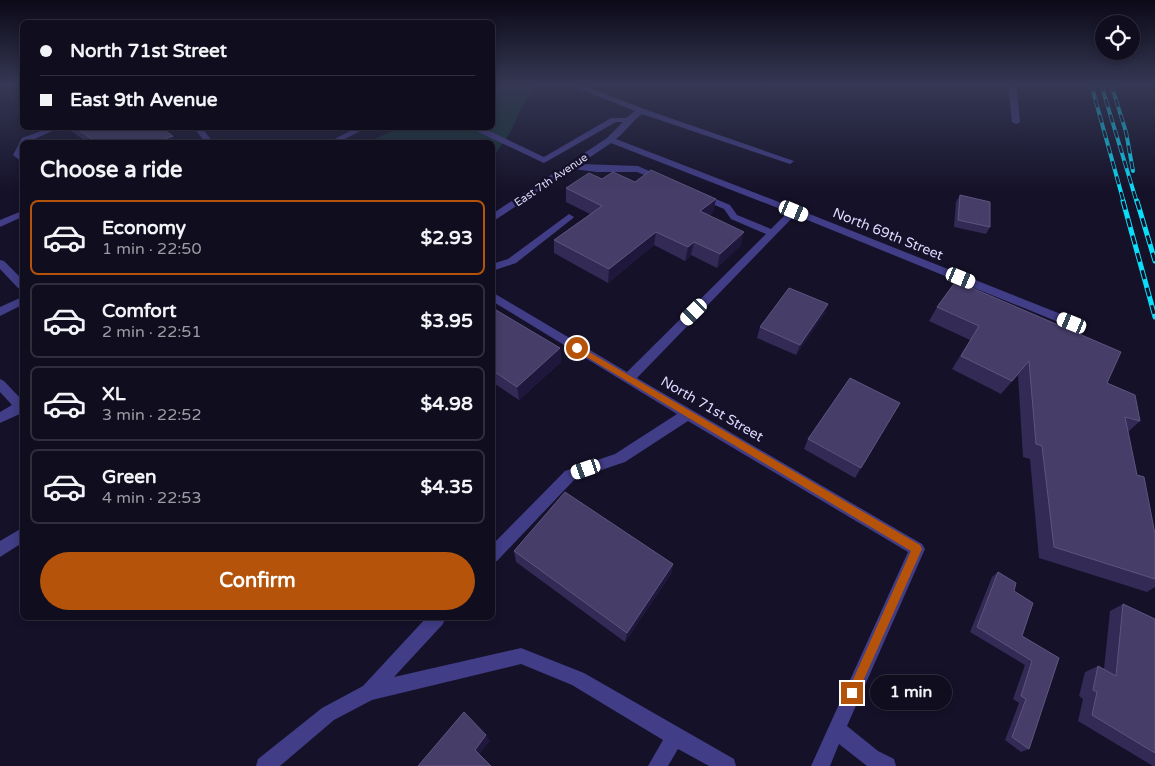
<!DOCTYPE html>
<meta charset="utf-8">
<style>
:root{--surface:#100d1f;--page:#1e1b2c;--text:#f1f3f6;--muted:#9c9ca4;--line:#302d3d;--accent:#b45309}
body{margin:0;font-family:"Varela Round",sans-serif;background:var(--page);color:var(--text);height:100vh;display:flex;flex-direction:column;font-size:19px;white-space:nowrap}
*{box-sizing:border-box;margin:0}
p{font-size:16px;color:var(--muted)}
.icon{flex:none;width:28px;height:28px;fill:none;stroke:currentColor;stroke-width:2;stroke-linecap:round;stroke-linejoin:round}
.map{position:relative;flex:1;overflow:hidden}
.panel{position:absolute;left:20px;top:140px;width:475px;height:480px;display:flex;flex-direction:column;background:var(--surface);border-radius:8px;box-shadow:0 2px 8px #0003,0 0 0 1px var(--line)}
.panel>*{flex:none}
.top-card{position:absolute;left:20px;top:20px;width:475px;height:110px;border-radius:8px;box-shadow:0 2px 8px #0003,0 0 0 1px var(--line);display:grid;align-content:center;height:110px;padding:0 20px;background:var(--surface)}
.buttons{position:absolute;left:1095px;top:15px;display:grid;gap:10px}
.buttons a{display:grid;place-items:center;width:45px;height:45px;border-radius:50%;background:var(--surface);box-shadow:0 2px 8px #0003,0 0 0 1px var(--line);font-size:25px}
.end{position:absolute;width:22px;height:22px;margin:-11px;border:6px solid #b45309;background:#fff;box-shadow:0 0 0 2px #fff}
.from{border-radius:50%}
.bubble{position:absolute;height:35px;border-radius:18px;background:var(--surface);box-shadow:0 2px 8px #0003,0 0 0 1px var(--line);font-size:16px;font-weight:700;line-height:35px;text-align:center}
.car{position:absolute;width:15px;height:30px;margin:-15px -8px;border-radius:6px;box-shadow:0 0 4px 1px #0007;background:linear-gradient(#fff 24%,#345 0 40%,#fff 0 76%,#345 0 86%,#fff 0)}
.top-card b{display:flex;align-items:center;gap:18px;height:48px;font-size:19px}
.top-card b+b{border-top:1px solid var(--line)}
.top-card i{width:12px;height:12px;background:var(--text)}
ul{padding:0;list-style:none}
li{display:flex;align-items:center;gap:15px;height:75px;margin:0 10px 8px;padding:0 10px;border:2px solid var(--line);border-radius:8px}
li div{flex:1}
li b{display:block;font-size:19px}
li em{font-style:normal;font-weight:700}
li.selected{border-color:var(--accent)}
li>.icon{width:45px;height:45px;stroke-width:1.5}
h2{padding:0 20px;font-size:22px;line-height:60px}
.button{display:flex;gap:10px;margin-top:auto;padding:10px 20px}
.button a{flex:1;height:58px;border-radius:30px;background:var(--accent);color:#fff;font-size:20px;font-weight:700;line-height:58px;text-align:center}
.map>svg:first-child{display:block}
</style>
<div class="map">
<svg width="1155" height="766" viewBox="0 0 1155 766">
<rect width="100%" height="100%" fill="#151129"/>
<path fill="#143232" d="M 493,84 L 541,84 L 524,102 L 510,133 L 493,157 L 492,142 L 368,142 L 399,128 L 492,128 Z"/>
<g fill="none" stroke-linecap="round" stroke-linejoin="round">
<path fill="#413d86" fill-rule="evenodd" d="M 499,84 L 509,84 L 492,93 L 492,88 Z
M 568,84 L 580,84 L 644,109 L 794,161 L 790,164 L 787,163 L 642,114 C 632,121 626,131 616,139 L 797,209 L 1076,320 L 1078,323 L 1076,326 L 1068,326 L 795,215 L 637,378 L 922,544 L 925,549 L 847,726 L 878,751 L 894,759 L 896,766 L 867,766 L 839,744 L 830,766 L 811,766 L 908,552 L 688,421 L 625,462 L 575,479 L 497,561 L 492,563 L 492,545 L 565,471 L 615,454 L 677,414 L 492,301 L 492,292 L 627,372 L 766,234 L 731,219 L 724,209 L 698,198 L 698,194 L 704,194 L 730,205 L 737,215 L 771,229 L 788,212 L 611,143 L 580,164 L 638,166 L 667,179 L 662,182 L 637,172 L 597,172 L 573,169 L 492,222 L 492,214 L 607,138 L 623,122 L 616,122 L 544,163 L 474,130 L 473,128 L 483,128 L 544,157 L 611,118 L 626,118 L 635,111 Z
M 1008,84 L 1016,84 L 1020,122 L 1016,124 L 1012,122 Z
M 49,128 L 59,128 L 28,142 L 22,142 L 22,162 L 13,155 L 22,138 Z
M 194,128 L 202,128 L 213,142 L 205,142 Z
M 356,128 L 366,128 L 339,142 L 329,142 Z
M 22,211 L 22,217 L 0,227 L 0,220 Z
M 569,214 L 574,217 L 572,219 L 516,263 L 492,271 L 492,264 L 508,259 Z
M 0,260 L 4,261 L 22,279 L 22,289 L 18,288 L 0,269 Z
M 22,297 L 22,305 L 0,316 L 0,307 Z
M 0,379 L 4,381 L 22,400 L 22,413 L 0,423 L 0,412 L 12,405 L 0,392 Z
M 22,528 L 22,543 L 0,557 L 0,541 Z
M 426,618 L 445,618 L 443,624 L 394,677 L 521,648 L 584,673 L 734,759 L 736,766 L 709,766 L 678,749 L 668,766 L 648,766 L 663,740 L 572,685 L 521,664 L 372,700 L 334,720 L 280,766 L 256,766 L 258,759 L 322,708 L 363,686 Z"/>
<defs>
<path id="rail-far1" d="M 1091,84 L 1124,203
M 1101,84 L 1137,203
M 1111,84 L 1126,132 L 1133,171"/>
<path id="rail" d="M 1123,201 L 1155,317
M 1137,201 L 1155,261"/>
</defs>
<use href="#rail-far1" stroke="#0adef9" stroke-width="4"/>
<use href="#rail" stroke="#0adef9" stroke-width="5"/>
<use href="#rail-far1" stroke="#151129" stroke-width="2.5" stroke-dasharray="8" stroke-linecap="butt"/>
<use href="#rail" stroke="#151129" stroke-width="3" stroke-dasharray="9" stroke-linecap="butt"/>
</g>
<path fill="#342a56" d="M 69,128 L 161,128 L 176,142 L 87,142 L 71,131 Z
M 602,179 L 635,182 L 716,199 L 713,212 L 709,216 L 741,245 L 717,268 L 691,255 L 685,261 L 654,245 L 608,283 L 554,253 L 554,240 L 590,214 L 566,202 L 566,188 Z
M 960,195 L 990,227 L 986,234 L 954,227 L 956,202 Z
M 828,304 L 824,314 L 796,355 L 757,338 L 760,327 Z
M 937,307 L 1107,383 L 1140,421 L 1128,432 L 1137,475 L 1155,534 L 1155,587 L 1147,592 L 1039,558 L 1030,459 L 1023,457 L 1018,375 L 1001,394 L 952,369 L 970,340 L 929,321 Z
M 492,313 L 560,348 L 561,362 L 519,400 L 492,382 Z
M 808,439 L 861,468 L 855,478 L 804,449 Z
M 514,551 L 673,564 L 671,574 L 625,642 L 516,562 Z
M 998,572 L 1014,591 L 1022,636 L 1059,658 L 1029,749 L 1021,752 L 1005,740 L 1019,703 L 1013,699 L 1025,665 L 970,632 L 992,577 Z
M 1123,604 L 1155,619 L 1155,766 L 1153,766 L 1078,721 L 1083,699 L 1079,696 L 1085,672 L 1098,666 L 1104,669 L 1110,611 Z"/>
<path fill="#20183c" d="M 173,136 L 176,142 L 156,142 Z
M 716,199 L 713,212 L 698,225 L 700,211 Z
M 656,232 L 654,245 L 608,283 L 609,269 Z
M 744,232 L 741,245 L 717,268 L 720,254 Z
M 694,242 L 691,255 L 685,261 L 688,247 Z
M 828,304 L 824,314 L 796,355 L 800,345 Z
M 560,348 L 561,362 L 519,400 L 517,387 Z
M 1029,361 L 1018,375 L 1001,394 L 1012,381 Z
M 673,564 L 671,574 L 625,642 L 627,633 Z
M 486,735 L 490,741 L 478,756 L 475,750 Z"/>
<path fill="#463d68" stroke="#5e557f" d="M 76,128 L 161,128 L 173,136 L 156,142 L 96,142 Z
M 651,170 L 716,199 L 700,211 L 744,232 L 720,254 L 694,242 L 688,247 L 656,232 L 609,269 L 554,240 L 602,206 L 566,188 L 589,173 L 602,179 L 613,172 L 635,182 Z
M 960,195 L 990,202 L 990,227 L 958,220 Z
M 956,281 L 1121,352 L 1107,383 L 1135,395 L 1140,421 L 1125,417 L 1137,475 L 1144,477 L 1155,534 L 1155,579 L 1054,547 L 1042,446 L 1036,444 L 1029,361 L 1012,381 L 961,356 L 979,326 L 937,307 Z
M 789,288 L 828,304 L 800,345 L 760,327 Z
M 496,310 L 560,348 L 517,387 L 492,370 L 492,313 Z
M 850,378 L 900,403 L 861,468 L 808,439 Z
M 565,492 L 673,564 L 627,633 L 514,551 Z
M 998,572 L 1016,583 L 1014,591 L 1033,603 L 1022,636 L 1059,658 L 1029,749 L 1012,737 L 1026,699 L 1021,696 L 1032,661 L 977,627 Z
M 1123,604 L 1155,619 L 1155,753 L 1092,715 L 1097,692 L 1093,690 L 1098,666 L 1116,676 Z
M 464,712 L 486,735 L 475,750 L 491,766 L 418,766 Z"/>
<linearGradient id="sky" x2="0" y2="1"><stop stop-color="#0c0917"/><stop offset="0.44" stop-color="#353854"/><stop offset="1" stop-color="#353854" stop-opacity="0"/></linearGradient>
<rect width="1155" height="192" fill="url(#sky)"/>
<path fill="#b45309" d="M 577,345 L 920,545 L 922,549 L 856,697 L 852,699 L 848,697 L 847,693 L 911,551 L 575,350 L 575,346 Z"/>
<g text-anchor="middle" dominant-baseline="central" stroke-width="5" stroke-linejoin="round" paint-order="stroke">
<g font-size="11" fill="#ded9fe" stroke="#151129">
<text transform="translate(551 180) rotate(-34)">East 7th Avenue</text>
</g>
<g font-size="14" fill="#ded9fe" stroke="#151129">
<text transform="translate(888 234) rotate(22)">North 69th Street</text>
<text transform="translate(712 409) rotate(30)">North 71st Street</text>
</g>
</g>
</svg>
<div class="buttons">
<a><svg class="icon" aria-label="locate" viewBox="0 0 24 24"><circle cx="12" cy="12" r="6"/><path d="M12 2v4M12 18v4M2 12h4M18 12h4"/></svg></a>
</div>
<i class="end from" style="left:577px;top:348px"></i>
<i class="end" style="left:852px;top:693px"></i>
<div class="bubble" style="left:870px;top:675px;width:82px">1 min</div>
<i class="car" style="left:794px;top:211px;rotate:112deg"></i>
<i class="car" style="left:961px;top:278px;rotate:112deg"></i>
<i class="car" style="left:694px;top:312px;rotate:225deg"></i>
<i class="car" style="left:1072px;top:323px;rotate:292deg"></i>
<i class="car" style="left:586px;top:469px;rotate:251deg"></i>
<div class="top-card">
<b><i class="from"></i>North 71st Street</b>
<b><i></i>East 9th Avenue</b>
</div>
<section class="panel">
<h2>Choose a ride</h2>
<ul>
<li class="selected"><svg class="icon" aria-label="car" viewBox="0 0 24 24"><path d="M5 17H2v-5l4-1 3-4h7l3 4 3 1v5h-3M9 17h6M6 11h13"/><circle cx="7" cy="17" r="2"/><circle cx="17" cy="17" r="2"/></svg><div><b>Economy</b><p>1 min · 22:50</p></div><em>$2.93</em></li>
<li><svg class="icon" aria-label="car" viewBox="0 0 24 24"><path d="M5 17H2v-5l4-1 3-4h7l3 4 3 1v5h-3M9 17h6M6 11h13"/><circle cx="7" cy="17" r="2"/><circle cx="17" cy="17" r="2"/></svg><div><b>Comfort</b><p>2 min · 22:51</p></div><em>$3.95</em></li>
<li><svg class="icon" aria-label="car" viewBox="0 0 24 24"><path d="M5 17H2v-5l4-1 3-4h7l3 4 3 1v5h-3M9 17h6M6 11h13"/><circle cx="7" cy="17" r="2"/><circle cx="17" cy="17" r="2"/></svg><div><b>XL</b><p>3 min · 22:52</p></div><em>$4.98</em></li>
<li><svg class="icon" aria-label="car" viewBox="0 0 24 24"><path d="M5 17H2v-5l4-1 3-4h7l3 4 3 1v5h-3M9 17h6M6 11h13"/><circle cx="7" cy="17" r="2"/><circle cx="17" cy="17" r="2"/></svg><div><b>Green</b><p>4 min · 22:53</p></div><em>$4.35</em></li>
</ul>
<div class="button"><a>Confirm</a></div>
</section>
</div>
